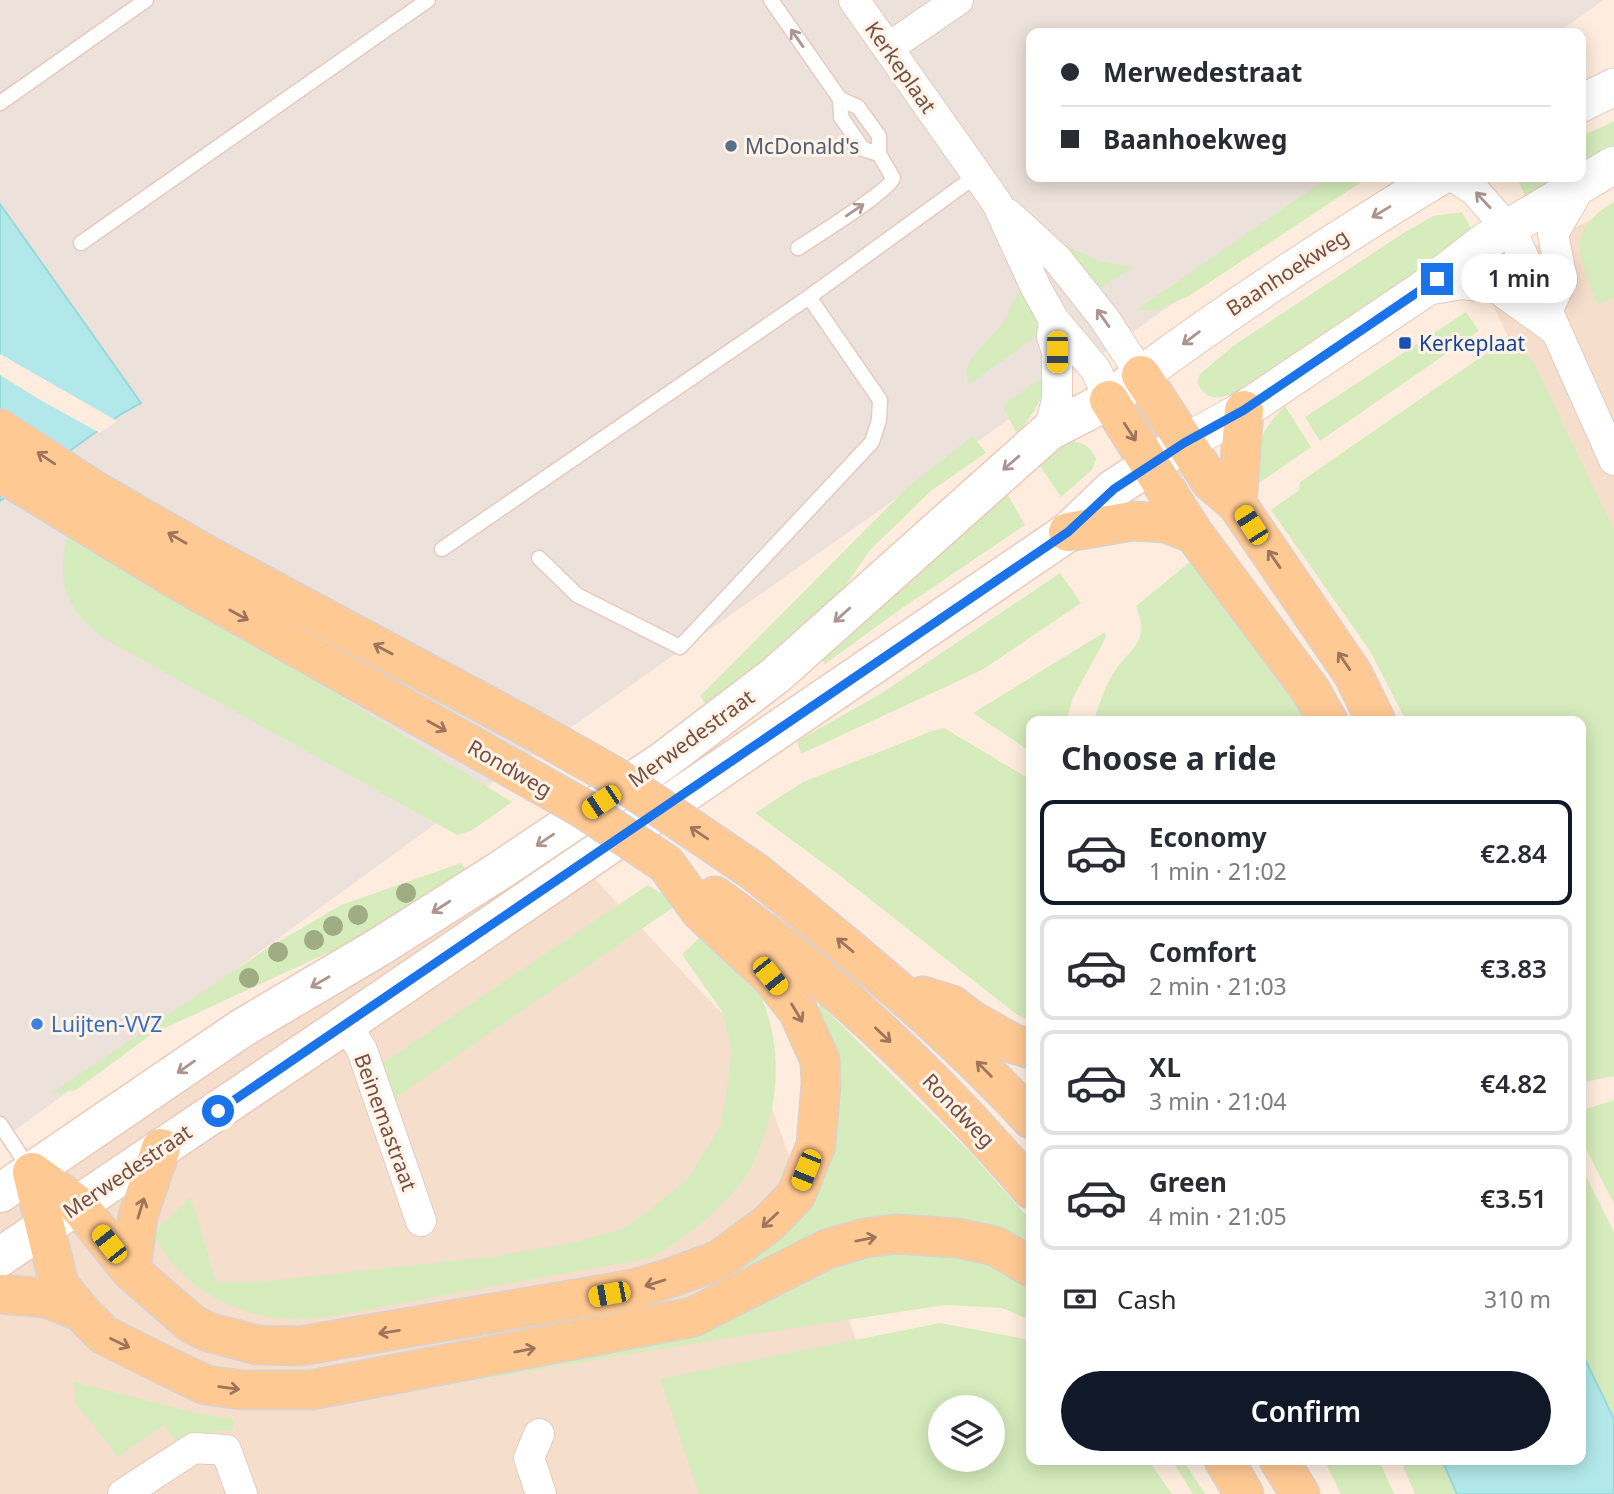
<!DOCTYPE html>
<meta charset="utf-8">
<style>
:root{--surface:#fff;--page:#f7f7f7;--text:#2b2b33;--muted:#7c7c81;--line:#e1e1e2;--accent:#111827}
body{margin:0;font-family:"Noto Sans",sans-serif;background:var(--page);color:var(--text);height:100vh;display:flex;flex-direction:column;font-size:26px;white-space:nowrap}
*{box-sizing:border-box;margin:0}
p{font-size:23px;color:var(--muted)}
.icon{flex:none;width:38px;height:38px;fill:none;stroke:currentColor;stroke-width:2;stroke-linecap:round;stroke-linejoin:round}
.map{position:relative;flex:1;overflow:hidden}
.panel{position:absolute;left:1026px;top:716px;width:560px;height:749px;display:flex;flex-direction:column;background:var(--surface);border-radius:14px;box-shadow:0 4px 18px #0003}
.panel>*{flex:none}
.guide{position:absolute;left:1026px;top:28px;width:560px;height:154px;border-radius:14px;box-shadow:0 4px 18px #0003;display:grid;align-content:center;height:154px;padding:0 35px;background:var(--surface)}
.controls{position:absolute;left:928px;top:1395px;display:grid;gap:14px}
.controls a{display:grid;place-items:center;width:77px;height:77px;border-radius:50%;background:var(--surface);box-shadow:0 4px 18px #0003;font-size:35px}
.end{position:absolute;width:32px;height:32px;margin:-16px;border:9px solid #1a73e8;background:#fff;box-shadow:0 0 0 4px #fff}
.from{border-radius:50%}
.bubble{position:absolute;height:49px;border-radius:24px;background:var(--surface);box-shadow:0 4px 18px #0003;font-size:23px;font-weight:600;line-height:49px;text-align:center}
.car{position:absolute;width:21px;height:42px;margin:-21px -10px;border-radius:9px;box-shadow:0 0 5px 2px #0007;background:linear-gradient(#f5c518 24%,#345 0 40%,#f5c518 0 76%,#345 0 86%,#f5c518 0)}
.guide b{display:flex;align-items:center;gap:24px;height:66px;font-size:26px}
.guide b+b{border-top:2px solid var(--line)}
.guide i{width:18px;height:18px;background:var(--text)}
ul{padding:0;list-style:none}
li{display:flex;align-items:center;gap:21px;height:105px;margin:0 14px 10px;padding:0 21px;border:4px solid var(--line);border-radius:14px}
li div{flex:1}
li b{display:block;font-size:26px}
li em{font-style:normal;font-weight:600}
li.on{border-color:var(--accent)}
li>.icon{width:63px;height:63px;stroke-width:1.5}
h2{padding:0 35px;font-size:32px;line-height:84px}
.pay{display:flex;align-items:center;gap:18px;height:77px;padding:0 35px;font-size:26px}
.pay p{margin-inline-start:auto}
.primary-button{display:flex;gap:14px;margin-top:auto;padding:14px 35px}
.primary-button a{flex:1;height:80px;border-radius:42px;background:var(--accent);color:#fff;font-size:28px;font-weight:600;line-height:80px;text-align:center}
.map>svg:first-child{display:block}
</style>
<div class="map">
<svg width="1614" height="1494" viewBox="0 0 1614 1494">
<rect width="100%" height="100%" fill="#feedde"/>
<path fill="#f6decc" d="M 1614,209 L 1614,562 L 1478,273 Z
M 560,842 L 747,1040 L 912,1494 L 0,1494 L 0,1212 Z"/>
<path fill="#ece1db" d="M 0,0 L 1604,0 L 1557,33 L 1031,33 L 1031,177 L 1353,177 L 475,795 L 0,1141 Z"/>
<path fill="#d6ecbc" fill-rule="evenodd" d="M 1614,121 L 1614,150 L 1580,170 L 1580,137 Z
M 1329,177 L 1369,177 L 1189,296 L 1156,310 L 1136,310 Z
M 1516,177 L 1569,177 L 1528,201 Z
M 1614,202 L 1614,297 L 1597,305 C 1581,259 1562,232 1614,202 Z
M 1462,212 L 1474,234 L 1235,393 C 1218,400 1204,400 1197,382 L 1200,374 L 1233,346 L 1402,234 L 1433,216 Z
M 1067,246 L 1099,261 L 1133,267 L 1099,289 L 1065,250 Z
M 1019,291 L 1034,313 L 1041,333 L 968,385 L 966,372 L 969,361 L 1002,324 Z
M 1466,312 L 1479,331 L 1320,441 L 1305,417 Z
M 1497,346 L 1523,351 L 1534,363 L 1614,530 L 1614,1076 L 1580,1083 L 1580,721 L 1406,721 L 1370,651 L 1271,510 L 1299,490 L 1300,482 Z
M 1048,373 C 1044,399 1033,414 1017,434 L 1004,409 L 1007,402 Z
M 1285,406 L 1311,447 L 1259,483 C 1251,450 1261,430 1285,406 Z
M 973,436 L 986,453 L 932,490 L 870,550 L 828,611 L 709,709 L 700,696 L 908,487 Z
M 1071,441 C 1085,443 1090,446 1096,459 L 1092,470 L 1061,497 L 1036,460 Z
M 1005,490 L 1025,525 L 898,611 L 825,664 L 822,659 Z
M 68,535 L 286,663 L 512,802 L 471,831 L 457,835 L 105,639 C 66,610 55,581 68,535 Z
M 1191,561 L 1312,721 L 1093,721 C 1099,707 1103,692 1110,679 C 1127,647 1152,647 1136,606 Z
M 1060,573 L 1081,603 L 982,670 L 801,754 L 797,741 L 882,693 Z
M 1105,632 L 1106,637 L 1073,698 L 1066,721 L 1031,721 L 1031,752 L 973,713 Z
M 944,728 L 1031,780 L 1031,1022 L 1016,1014 L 834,871 L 755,813 L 803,782 L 932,731 Z
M 461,863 L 467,870 L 373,932 L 152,1034 L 76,1090 L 50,1094 L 266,949 L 341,905 Z
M 648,885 L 678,904 L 395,1098 L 381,1064 Z
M 712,926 C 724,941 738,956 748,972 C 781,1024 784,1091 760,1146 C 757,1154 754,1163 749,1171 C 724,1209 690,1235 651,1258 C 571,1272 491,1287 411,1301 C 368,1309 312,1324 269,1317 C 220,1308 174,1278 153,1233 L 191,1197 L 216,1282 L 261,1282 L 497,1256 L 571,1243 L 622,1229 L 642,1216 L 687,1180 L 720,1127 L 725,1100 L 732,1052 L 726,1026 L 721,1010 L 683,956 L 683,953 Z
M 820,1004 L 970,1152 L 1031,1221 L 1031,1252 L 834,1235 L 679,1296 L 737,1266 L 809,1192 L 815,1015 Z
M 1614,1100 L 1614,1204 L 1580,1137 L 1580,1111 Z
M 1580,1164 L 1614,1232 L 1614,1419 L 1580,1349 Z
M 910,1243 L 985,1259 L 1031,1280 L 1031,1320 L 1001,1308 L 946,1305 L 721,1339 L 319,1406 L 843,1255 Z
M 940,1323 L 1031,1340 L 1031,1460 L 1148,1460 L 1172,1494 L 699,1494 L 660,1379 ZM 940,1407 L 992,1407 L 992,1460 L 940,1460 Z
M 74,1382 L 200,1414 L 235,1420 L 233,1431 L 215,1431 L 176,1441 L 164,1425 L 118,1457 L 76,1404 Z
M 1172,1460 L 1183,1460 L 1205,1494 L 1193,1494 Z
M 1324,1460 L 1379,1460 L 1394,1494 L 1341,1494 Z
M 1400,1460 L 1442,1460 L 1457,1494 L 1415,1494 Z"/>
<path fill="#b2e8e9" stroke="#97dadc" stroke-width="2" d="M 0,204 L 141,403 L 121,414 L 0,501 Z
M 1580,1349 L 1614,1419 L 1614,1494 L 1457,1494 L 1442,1460 L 1580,1460 Z"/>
<path fill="#feedde" d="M 0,354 L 117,421 L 100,433 L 42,401 L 0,375 Z"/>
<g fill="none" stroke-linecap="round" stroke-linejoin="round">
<defs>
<path id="service" d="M 771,0 L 840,99 L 858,107 L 879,136 L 879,154 L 893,178 C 889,191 815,237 798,248
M 840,99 L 841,117 L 863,149 L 879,154
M 0,103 L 146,0
M 81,243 L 428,0
M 442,549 L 809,297
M 539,558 L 577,595 L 680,647 L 872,442 L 879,420 L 880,400 L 809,297 L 977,175
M 0,1124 L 30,1170"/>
<path id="minor" d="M 854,0 L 997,203 L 1036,288 L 1054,320 L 1096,370 L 1109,400
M 888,48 L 958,0
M 1454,177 L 1475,191 L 1514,236 L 1614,460
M 1008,214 L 1057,259 L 1104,318 L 1141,375
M 1421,291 L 1462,284 L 1497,288 L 1555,330
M 1548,309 L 1562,280 L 1553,234 L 1583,182
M 1049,431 L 1057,400 L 1057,352 L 1052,336 L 1054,320
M 346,1024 L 362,1050 L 421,1221
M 539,1434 L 529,1458 L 541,1494
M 123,1494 L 194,1448 L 226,1450 L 242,1494"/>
<path id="tertiary" d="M 1580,104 L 1614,87
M 1141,375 C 1237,304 1337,239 1439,177
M 1184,443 L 1244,410 L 1421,291 L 1486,241 L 1614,165"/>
<path id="secondary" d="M 0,1193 L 242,1028 L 379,947 L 499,871 L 663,761 L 776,675 L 1049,431 L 1109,400 L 1141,375
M 0,1257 L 346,1024 L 1068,532 L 1113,489 L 1184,443"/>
<path id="primary" d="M 1141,375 L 1211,482 L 1237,504 L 1297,592 L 1353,674 L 1376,721
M 1109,400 L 1194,534 L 1311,691 L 1328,721
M 0,429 L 92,489 L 205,554 L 529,728
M 0,472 L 179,581 L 490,756
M 1237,504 L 1244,410
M 1068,532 L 1132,521 L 1166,523 L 1194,534
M 755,872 C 851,949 947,1028 1031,1119
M 715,896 C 832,979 938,1080 1031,1189
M 923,996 L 952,1005 L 973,1021 L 1014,1044 L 1031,1049
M 32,1172 L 77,1204 L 131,1271 L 192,1324 L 208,1332 L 257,1345 L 300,1346 L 634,1289 L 673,1277 L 719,1260 L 769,1223 L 796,1195 L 816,1145 L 821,1084 L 820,1060 L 798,1011 L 770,976 L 700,911 L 666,864
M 32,1172 L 59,1285 L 81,1312 L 104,1335 L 166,1366 L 206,1385 L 242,1390 L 311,1390 L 693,1317 L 827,1249 L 865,1238 L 896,1234 L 957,1238 L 995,1246 L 1031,1267
M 131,1271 L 138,1216 L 161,1148
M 0,1294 L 47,1298 L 81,1312
M 1224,1460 L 1244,1494
M 1279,1460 L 1300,1494"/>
</defs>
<use href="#service" stroke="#e5cabd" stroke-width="17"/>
<use href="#minor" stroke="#e5cabd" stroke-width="32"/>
<use href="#tertiary" stroke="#e5cabd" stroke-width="39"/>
<use href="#secondary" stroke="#eac9b9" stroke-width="41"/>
<use href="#primary" stroke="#dbd1ce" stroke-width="41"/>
<use href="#service" stroke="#fff" stroke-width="14"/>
<use href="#minor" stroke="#fff" stroke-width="30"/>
<use href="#tertiary" stroke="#fff" stroke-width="37"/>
<use href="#secondary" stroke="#fff" stroke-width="38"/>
<use href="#primary" stroke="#ffc994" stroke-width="38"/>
<defs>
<path id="primary-bridge" d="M 529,728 L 612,775 L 755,872
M 490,756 L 582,808 L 666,864"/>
</defs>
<use href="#primary-bridge" stroke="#dbd1ce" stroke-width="41" stroke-linecap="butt"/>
<use href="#primary-bridge" stroke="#ffc994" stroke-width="38"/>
</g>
<g fill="#a0ac83">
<circle cx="406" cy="893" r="10"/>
<circle cx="358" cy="915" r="10"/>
<circle cx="333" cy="926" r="10"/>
<circle cx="314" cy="940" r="10"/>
<circle cx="278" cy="952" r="10"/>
<circle cx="249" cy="978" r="10"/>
</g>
<defs><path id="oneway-shaft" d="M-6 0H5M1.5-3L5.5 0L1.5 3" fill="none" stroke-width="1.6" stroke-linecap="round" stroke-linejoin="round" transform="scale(1.75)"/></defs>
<g stroke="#ad958f">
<use href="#oneway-shaft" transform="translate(797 38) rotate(-125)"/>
<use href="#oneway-shaft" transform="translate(1483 200) rotate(-133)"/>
<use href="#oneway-shaft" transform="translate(855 210) rotate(-34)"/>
<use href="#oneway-shaft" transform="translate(1381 212) rotate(149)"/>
<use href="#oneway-shaft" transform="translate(1103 318) rotate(-125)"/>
<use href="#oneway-shaft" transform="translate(1191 338) rotate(143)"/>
<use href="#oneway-shaft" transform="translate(1011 463) rotate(139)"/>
<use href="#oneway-shaft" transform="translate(842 615) rotate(138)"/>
<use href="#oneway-shaft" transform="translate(545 840) rotate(146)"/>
<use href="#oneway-shaft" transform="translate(441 907) rotate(147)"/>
<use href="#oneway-shaft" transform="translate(320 982) rotate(150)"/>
<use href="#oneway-shaft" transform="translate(186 1067) rotate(145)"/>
</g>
<g stroke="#9f745c">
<use href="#oneway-shaft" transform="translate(1130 432) rotate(57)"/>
<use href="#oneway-shaft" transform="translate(46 458) rotate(-146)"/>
<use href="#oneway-shaft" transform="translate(177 538) rotate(-150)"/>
<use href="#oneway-shaft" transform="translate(1274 559) rotate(-125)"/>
<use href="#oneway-shaft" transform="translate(239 615) rotate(29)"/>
<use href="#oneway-shaft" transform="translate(383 649) rotate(-152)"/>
<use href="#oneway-shaft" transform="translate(1344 661) rotate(-124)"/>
<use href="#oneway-shaft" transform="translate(437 726) rotate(29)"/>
<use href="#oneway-shaft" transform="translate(699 833) rotate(-146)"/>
<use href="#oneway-shaft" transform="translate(845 945) rotate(-140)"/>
<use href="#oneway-shaft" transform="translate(797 1013) rotate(59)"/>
<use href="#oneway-shaft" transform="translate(883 1035) rotate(43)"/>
<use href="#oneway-shaft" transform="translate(984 1069) rotate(-135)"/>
<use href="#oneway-shaft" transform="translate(141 1208) rotate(-73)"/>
<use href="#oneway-shaft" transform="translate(770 1220) rotate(137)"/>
<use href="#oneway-shaft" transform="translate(866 1239) rotate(-11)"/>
<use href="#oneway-shaft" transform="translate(655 1283) rotate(163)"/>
<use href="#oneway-shaft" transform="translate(389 1332) rotate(171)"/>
<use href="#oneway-shaft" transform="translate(120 1343) rotate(26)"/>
<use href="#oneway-shaft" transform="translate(525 1350) rotate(-11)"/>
<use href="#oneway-shaft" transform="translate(229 1388) rotate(8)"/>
</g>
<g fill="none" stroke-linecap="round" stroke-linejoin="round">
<path stroke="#1a73e8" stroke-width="9" d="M 218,1111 L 1068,532 L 1114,489 L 1184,443 L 1244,410 L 1437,279"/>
</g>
<circle fill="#5c6f8a" stroke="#fff2e6" stroke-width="2.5" cx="731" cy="146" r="7"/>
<rect fill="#1a4fb4" stroke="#fff2e6" stroke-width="2.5" x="1398" y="336" width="14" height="14" rx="3.5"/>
<circle fill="#3f7fe0" stroke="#fff2e6" stroke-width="2.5" cx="37" cy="1024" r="7"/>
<g text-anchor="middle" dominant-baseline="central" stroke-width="6" stroke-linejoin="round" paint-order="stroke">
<g font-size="21" fill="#764f44" stroke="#fff2e6">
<text transform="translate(901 67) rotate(55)">Kerkeplaat</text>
<text transform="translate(1287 272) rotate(-33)">Baanhoekweg</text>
<text transform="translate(691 738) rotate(-36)">Merwedestraat</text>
<text transform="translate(510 768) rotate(30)">Rondweg</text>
<text transform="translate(959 1110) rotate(46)">Rondweg</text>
<text transform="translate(386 1122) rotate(70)">Beinemastraat</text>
<text transform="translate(127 1171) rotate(-34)">Merwedestraat</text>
</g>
<g font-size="21" fill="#4e5e75" stroke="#fff2e6" text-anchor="start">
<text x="745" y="146">McDonald's</text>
</g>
<g font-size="21" fill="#164399" stroke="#fff2e6" text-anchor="start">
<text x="1419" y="343">Kerkeplaat</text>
</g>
<g font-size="21" fill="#366cbe" stroke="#fff2e6" text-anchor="start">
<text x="51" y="1024">Luijten-VVZ</text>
</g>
</g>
</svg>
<div class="controls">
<a><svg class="icon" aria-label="layers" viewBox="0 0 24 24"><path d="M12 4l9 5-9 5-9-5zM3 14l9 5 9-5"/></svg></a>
</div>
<i class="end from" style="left:218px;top:1111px"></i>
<i class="end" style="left:1437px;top:279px"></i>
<div class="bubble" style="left:1461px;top:254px;width:116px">1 min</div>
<i class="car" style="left:1057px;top:352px;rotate:180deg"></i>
<i class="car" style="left:1251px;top:525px;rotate:327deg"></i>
<i class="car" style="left:601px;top:802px;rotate:236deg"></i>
<i class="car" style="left:770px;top:976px;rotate:141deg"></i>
<i class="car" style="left:806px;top:1170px;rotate:202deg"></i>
<i class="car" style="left:109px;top:1244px;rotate:322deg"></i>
<i class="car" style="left:609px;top:1294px;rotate:259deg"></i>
<div class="guide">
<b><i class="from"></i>Merwedestraat</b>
<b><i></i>Baanhoekweg</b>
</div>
<section class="panel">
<h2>Choose a ride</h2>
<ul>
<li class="on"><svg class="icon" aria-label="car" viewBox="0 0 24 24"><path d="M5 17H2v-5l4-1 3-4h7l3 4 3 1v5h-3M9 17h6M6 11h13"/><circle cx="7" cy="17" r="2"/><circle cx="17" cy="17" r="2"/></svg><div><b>Economy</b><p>1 min · 21:02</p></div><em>€2.84</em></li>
<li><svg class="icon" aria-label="car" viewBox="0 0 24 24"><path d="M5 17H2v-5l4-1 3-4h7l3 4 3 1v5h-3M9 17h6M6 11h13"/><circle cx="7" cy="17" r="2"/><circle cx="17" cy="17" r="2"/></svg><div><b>Comfort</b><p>2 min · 21:03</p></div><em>€3.83</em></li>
<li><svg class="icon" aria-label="car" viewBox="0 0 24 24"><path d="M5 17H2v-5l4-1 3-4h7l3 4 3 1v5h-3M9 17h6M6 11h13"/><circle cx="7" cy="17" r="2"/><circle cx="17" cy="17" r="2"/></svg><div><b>XL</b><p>3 min · 21:04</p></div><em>€4.82</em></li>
<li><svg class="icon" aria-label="car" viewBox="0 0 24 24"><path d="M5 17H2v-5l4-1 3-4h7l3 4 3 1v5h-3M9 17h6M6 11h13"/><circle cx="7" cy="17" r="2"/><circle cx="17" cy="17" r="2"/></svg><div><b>Green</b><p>4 min · 21:05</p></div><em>€3.51</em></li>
</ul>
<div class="pay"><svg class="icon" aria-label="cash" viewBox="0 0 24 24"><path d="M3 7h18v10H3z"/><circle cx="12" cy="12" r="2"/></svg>Cash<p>310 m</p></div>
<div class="primary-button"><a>Confirm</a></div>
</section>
</div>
